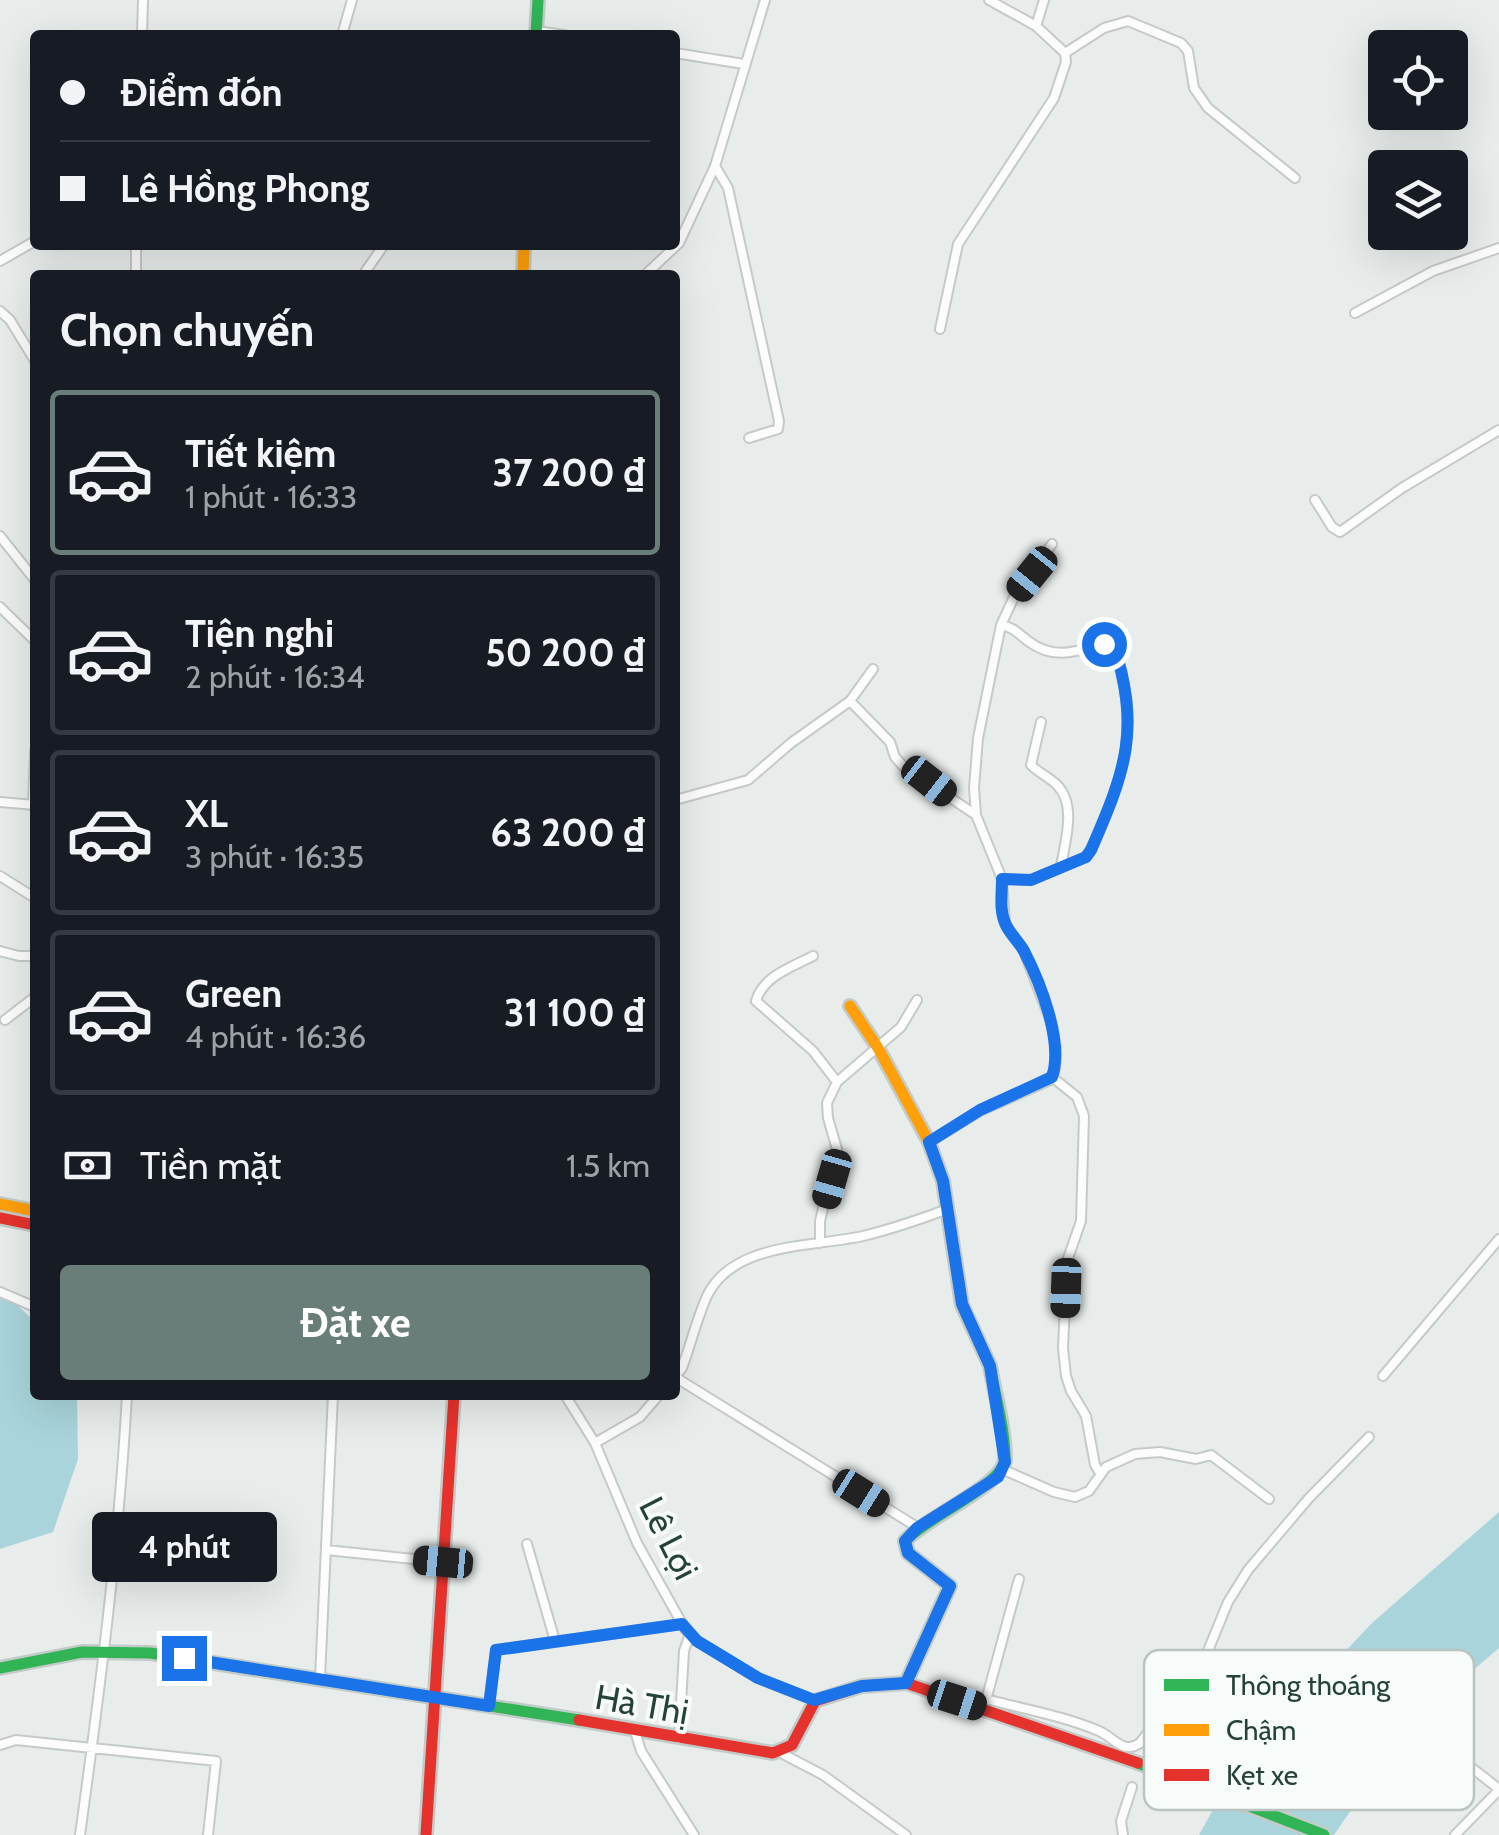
<!DOCTYPE html>
<html lang="vi">
<meta charset="utf-8">
<style>
:root{--surface:#171b24;--page:#20242c;--text:#f1f3f6;--muted:#9ea1a6;--line:#363941;--accent:#697e78}
body{margin:0;font-family:Cabin,sans-serif;background:var(--page);color:var(--text);height:100vh;display:flex;flex-direction:column;font-size:38px;white-space:nowrap}
*{box-sizing:border-box;margin:0}
p{font-size:32px;color:var(--muted)}
.icon{flex:none;width:55px;height:55px;fill:none;stroke:currentColor;stroke-width:2;stroke-linecap:round;stroke-linejoin:round}
.map{position:relative;flex:1;overflow:hidden}
.side{position:absolute;left:30px;top:270px;width:650px;height:1130px;display:flex;flex-direction:column;background:var(--surface);border-radius:10px;box-shadow:0 10px 40px #0002}
.side>*{flex:none}
.guide{position:absolute;left:30px;top:30px;width:650px;height:220px;border-radius:10px;box-shadow:0 10px 40px #0002;display:grid;align-content:center;height:220px;padding:0 30px;background:var(--surface)}
.controls{position:absolute;left:1368px;top:30px;display:grid;gap:20px}
.controls a{display:grid;place-items:center;width:100px;height:100px;border-radius:10px;background:var(--surface);box-shadow:0 10px 40px #0002;font-size:50px}
.end{position:absolute;width:45px;height:45px;margin:-22px;border:12px solid #1a73e8;background:#fff;box-shadow:0 0 0 5px #fff}
.from{border-radius:50%}
.bubble{position:absolute;height:70px;border-radius:10px;background:var(--surface);box-shadow:0 10px 40px #0002;font-size:32px;font-weight:700;line-height:70px;text-align:center}
.car{position:absolute;width:30px;height:60px;margin:-30px -15px;border-radius:12px;box-shadow:0 0 8px 2px #0007;background:linear-gradient(#222 24%,#8ab4d8 0 40%,#222 0 76%,#8ab4d8 0 86%,#222 0)}
.guide b{display:flex;align-items:center;gap:35px;height:95px;font-size:38px}
.guide b+b{border-top:2px solid var(--line)}
.guide i{width:25px;height:25px;background:var(--text)}
ul{padding:0;list-style:none}
li{display:flex;align-items:center;gap:30px;height:165px;margin:0 20px 15px;padding:0 10px;border:5px solid var(--line);border-radius:10px}
li div{flex:1}
li b{display:block;font-size:38px}
li em{font-style:normal;font-weight:700}
li.selected{border-color:var(--accent)}
li>.icon{width:90px;height:90px;stroke-width:1.5}
h2{padding:0 30px;font-size:45px;line-height:120px}
.pay{display:flex;align-items:center;gap:25px;height:110px;padding:0 30px;font-size:38px}
.pay p{margin-inline-start:auto}
.primary-button{display:flex;gap:20px;margin-top:auto;padding:20px 30px}
.primary-button a{flex:1;height:115px;border-radius:10px;background:var(--accent);color:#fff;font-size:40px;font-weight:700;line-height:115px;text-align:center}
.map>svg:first-child{display:block}
</style>
<div class="map">
<svg width="1499" height="1835" viewBox="0 0 1499 1835">
<rect width="100%" height="100%" fill="#e8edeb"/>
<path fill="#a9d4db" d="M 0,1298 L 16,1304 L 35,1322 L 35,1395 L 77,1395 L 78,1459 L 53,1532 L 0,1549 Z
M 1499,1512 L 1499,1648 L 1437,1701 L 1394,1747 L 1334,1835 L 1199,1835 L 1229,1781 L 1285,1715 L 1372,1623 Z"/>
<g fill="none" stroke-linecap="round" stroke-linejoin="round">
<defs>
<path id="street" d="M 1036,26 L 1044,0
M 536,31 L 564,35
M 142,35 L 143,0
M 342,35 L 352,0
M 675,53 L 744,64
M 1065,53 L 1104,28 L 1128,21 L 1181,43 L 1188,51 L 1194,88 L 1208,108 L 1295,178
M 715,166 L 728,188 L 779,421 L 778,429 L 749,438
M 0,261 L 35,241
M 136,275 L 136,245
M 363,275 L 384,245
M 645,275 L 679,243 L 715,166 L 765,0
M 0,311 L 10,320 L 35,361
M 1355,313 L 1433,271 L 1499,248
M 940,329 L 958,244 L 1054,98 L 1066,62 L 1065,53 L 1036,26 L 989,0
M 1315,500 L 1332,527 L 1340,532 L 1402,488 L 1499,430
M 0,536 L 35,580
M 0,607 L 35,641
M 1001,625 C 1013,627 1019,634 1028,641 C 1057,663 1081,649 1113,641 C 1134,707 1133,751 1106,815 C 1100,829 1095,844 1086,857 L 1031,880 L 1002,879
M 850,701 L 890,742 L 895,757 L 903,766 L 976,815
M 1041,722 L 1031,765 C 1039,773 1049,777 1057,785 C 1077,805 1065,842 1061,866
M 675,800 L 748,780 L 791,743 L 850,701 L 873,669
M 0,802 L 35,805
M 33,804 L 35,751
M 0,876 L 35,898
M 0,951 L 19,956 L 35,956
M 813,956 C 792,967 763,976 756,1001 L 813,1051 L 837,1082
M 5,1020 L 35,997
M 1052,1077 L 1077,1097 L 1084,1116 L 1081,1221 L 1067,1261 L 1063,1348 L 1066,1376 L 1071,1391 L 1086,1416 L 1095,1465 L 1100,1473
M 929,1142 L 980,1111 L 1048,1081 L 1055,1070 L 1056,1048 L 1051,1022 L 1023,949 L 1005,924 L 1002,879 L 976,815 L 974,788 L 978,738 L 1001,625 L 1014,597 L 1052,544
M 820,1243 L 820,1221 L 837,1149 L 828,1118 L 827,1103 L 837,1082 L 901,1027 L 917,1000
M 0,1292 L 35,1307
M 675,1376 L 682,1368 C 691,1344 697,1317 708,1294 C 735,1242 814,1247 863,1236 C 892,1229 918,1220 945,1210
M 1383,1376 L 1499,1239
M 675,1377 L 917,1527
M 565,1395 L 595,1443 L 637,1543 L 685,1629 L 697,1641 L 758,1678 L 815,1701
M 595,1443 L 640,1417 L 659,1395
M 1004,1470 L 1054,1492 L 1075,1497 L 1089,1491 L 1106,1467 L 1135,1454 L 1160,1452 L 1196,1459 L 1211,1455 L 1269,1499
M 527,1544 L 555,1641
M 326,1550 L 443,1562
M 320,1678 L 333,1395
M 986,1699 C 1023,1709 1064,1716 1099,1731 C 1115,1738 1123,1755 1140,1743 L 1205,1658 L 1228,1602 L 1248,1570 L 1309,1498 L 1369,1437
M 986,1700 L 1019,1579
M 489,1706 L 496,1650 L 682,1624
M 635,1731 L 641,1751 L 694,1835
M 679,1739 L 684,1651 L 690,1634
M 0,1745 L 16,1740 L 216,1761 L 208,1835
M 779,1752 L 823,1775 L 906,1835
M 1463,1761 L 1499,1789
M 80,1835 C 100,1689 119,1542 127,1395
M 1123,1835 L 1121,1821 L 1132,1787
M 1455,1835 L 1499,1790"/>
<path id="fast" d="M 536,35 L 538,0
M 0,1668 L 82,1652 L 150,1653 L 579,1720
M 906,1683 L 950,1586 L 908,1553 L 905,1541 C 925,1518 1004,1485 1005,1459 C 1005,1429 995,1395 990,1366 L 985,1355
M 1138,1763 L 1324,1835"/>
<path id="slow" d="M 523,275 L 524,245
M 850,1006 L 878,1048 L 929,1142 L 943,1181 L 962,1305 L 985,1355
M 0,1204 L 35,1211"/>
<path id="jam" d="M 0,1218 L 35,1225
M 579,1720 L 773,1753 L 792,1745 L 815,1701 L 862,1686 L 906,1683 L 1138,1763
M 426,1835 L 454,1395"/>
</defs>
<use href="#street" stroke="#c5cac8" stroke-width="12"/>
<use href="#fast" stroke="#c3cbc8" stroke-width="16"/>
<use href="#slow" stroke="#c3cbc8" stroke-width="16"/>
<use href="#jam" stroke="#c3cbc8" stroke-width="16"/>
<use href="#street" stroke="#fcfcfc" stroke-width="8"/>
<use href="#fast" stroke="#30b455" stroke-width="11"/>
<use href="#slow" stroke="#ff9f0a" stroke-width="11"/>
<use href="#jam" stroke="#e5322d" stroke-width="11"/>
</g>
<g fill="none" stroke-linecap="round" stroke-linejoin="round">
<path stroke="#1a73e8" stroke-width="12" d="M 184,1658 L 489,1706 L 496,1650 L 682,1624 L 697,1641 L 758,1678 L 814,1700 L 862,1686 L 906,1683 L 950,1586 L 908,1553 L 905,1541 L 917,1528 L 998,1477 L 1005,1462 L 990,1366 L 962,1304 L 943,1181 L 929,1142 L 980,1110 L 1052,1077 C 1064,1042 1040,982 1024,951 C 1019,942 1010,934 1006,925 C 999,911 1002,894 1002,879 L 1031,880 L 1086,857 L 1091,850 C 1126,769 1141,730 1113,642 L 1104,644"/>
</g>
<g text-anchor="middle" dominant-baseline="central" stroke-width="8" stroke-linejoin="round" paint-order="stroke">
<g font-size="35" fill="#24423a" stroke="#f7fbf9">
<text transform="translate(669 1538) rotate(63)">Lê Lợi</text>
<text transform="translate(642 1704) rotate(10)">Hà Thị</text>
</g>
</g>
<rect x="1144" y="1650" width="330" height="160" rx="15" fill="#f7fbf9" stroke="#b8c4c0" stroke-width="2.5"/>
<rect x="1164" y="1679" width="45" height="12" fill="#30b455"/>
<rect x="1164" y="1724" width="45" height="12" fill="#ff9f0a"/>
<rect x="1164" y="1769" width="45" height="12" fill="#e5322d"/>
<g font-size="28" fill="#24423a">
<text x="1226" y="1695">Thông thoáng</text>
<text x="1226" y="1740">Chậm</text>
<text x="1226" y="1785">Kẹt xe</text>
</g>
</svg>
<div class="controls">
<a><svg class="icon" aria-label="locate" viewBox="0 0 24 24"><circle cx="12" cy="12" r="6"/><path d="M12 2v4M12 18v4M2 12h4M18 12h4"/></svg></a>
<a><svg class="icon" aria-label="layers" viewBox="0 0 24 24"><path d="M12 4l9 5-9 5-9-5zM3 14l9 5 9-5"/></svg></a>
</div>
<i class="end from" style="left:1104px;top:644px"></i>
<i class="end" style="left:184px;top:1658px"></i>
<div class="bubble" style="left:92px;top:1512px;width:185px">4 phút</div>
<i class="car" style="left:1032px;top:574px;rotate:219deg"></i>
<i class="car" style="left:929px;top:781px;rotate:128deg"></i>
<i class="car" style="left:832px;top:1179px;rotate:196deg"></i>
<i class="car" style="left:1066px;top:1288px;rotate:182deg"></i>
<i class="car" style="left:861px;top:1493px;rotate:122deg"></i>
<i class="car" style="left:443px;top:1562px;rotate:275deg"></i>
<i class="car" style="left:957px;top:1700px;rotate:108deg"></i>
<div class="guide">
<b><i class="from"></i>Điểm đón</b>
<b><i></i>Lê Hồng Phong</b>
</div>
<section class="side">
<h2>Chọn chuyến</h2>
<ul>
<li class="selected"><svg class="icon" aria-label="car" viewBox="0 0 24 24"><path d="M5 17H2v-5l4-1 3-4h7l3 4 3 1v5h-3M9 17h6M6 11h13"/><circle cx="7" cy="17" r="2"/><circle cx="17" cy="17" r="2"/></svg><div><b>Tiết kiệm</b><p>1 phút · 16:33</p></div><em>37 200 ₫</em></li>
<li><svg class="icon" aria-label="car" viewBox="0 0 24 24"><path d="M5 17H2v-5l4-1 3-4h7l3 4 3 1v5h-3M9 17h6M6 11h13"/><circle cx="7" cy="17" r="2"/><circle cx="17" cy="17" r="2"/></svg><div><b>Tiện nghi</b><p>2 phút · 16:34</p></div><em>50 200 ₫</em></li>
<li><svg class="icon" aria-label="car" viewBox="0 0 24 24"><path d="M5 17H2v-5l4-1 3-4h7l3 4 3 1v5h-3M9 17h6M6 11h13"/><circle cx="7" cy="17" r="2"/><circle cx="17" cy="17" r="2"/></svg><div><b>XL</b><p>3 phút · 16:35</p></div><em>63 200 ₫</em></li>
<li><svg class="icon" aria-label="car" viewBox="0 0 24 24"><path d="M5 17H2v-5l4-1 3-4h7l3 4 3 1v5h-3M9 17h6M6 11h13"/><circle cx="7" cy="17" r="2"/><circle cx="17" cy="17" r="2"/></svg><div><b>Green</b><p>4 phút · 16:36</p></div><em>31 100 ₫</em></li>
</ul>
<div class="pay"><svg class="icon" aria-label="cash" viewBox="0 0 24 24"><path d="M3 7h18v10H3z"/><circle cx="12" cy="12" r="2"/></svg>Tiền mặt<p>1.5 km</p></div>
<div class="primary-button"><a>Đặt xe</a></div>
</section>
</div>
